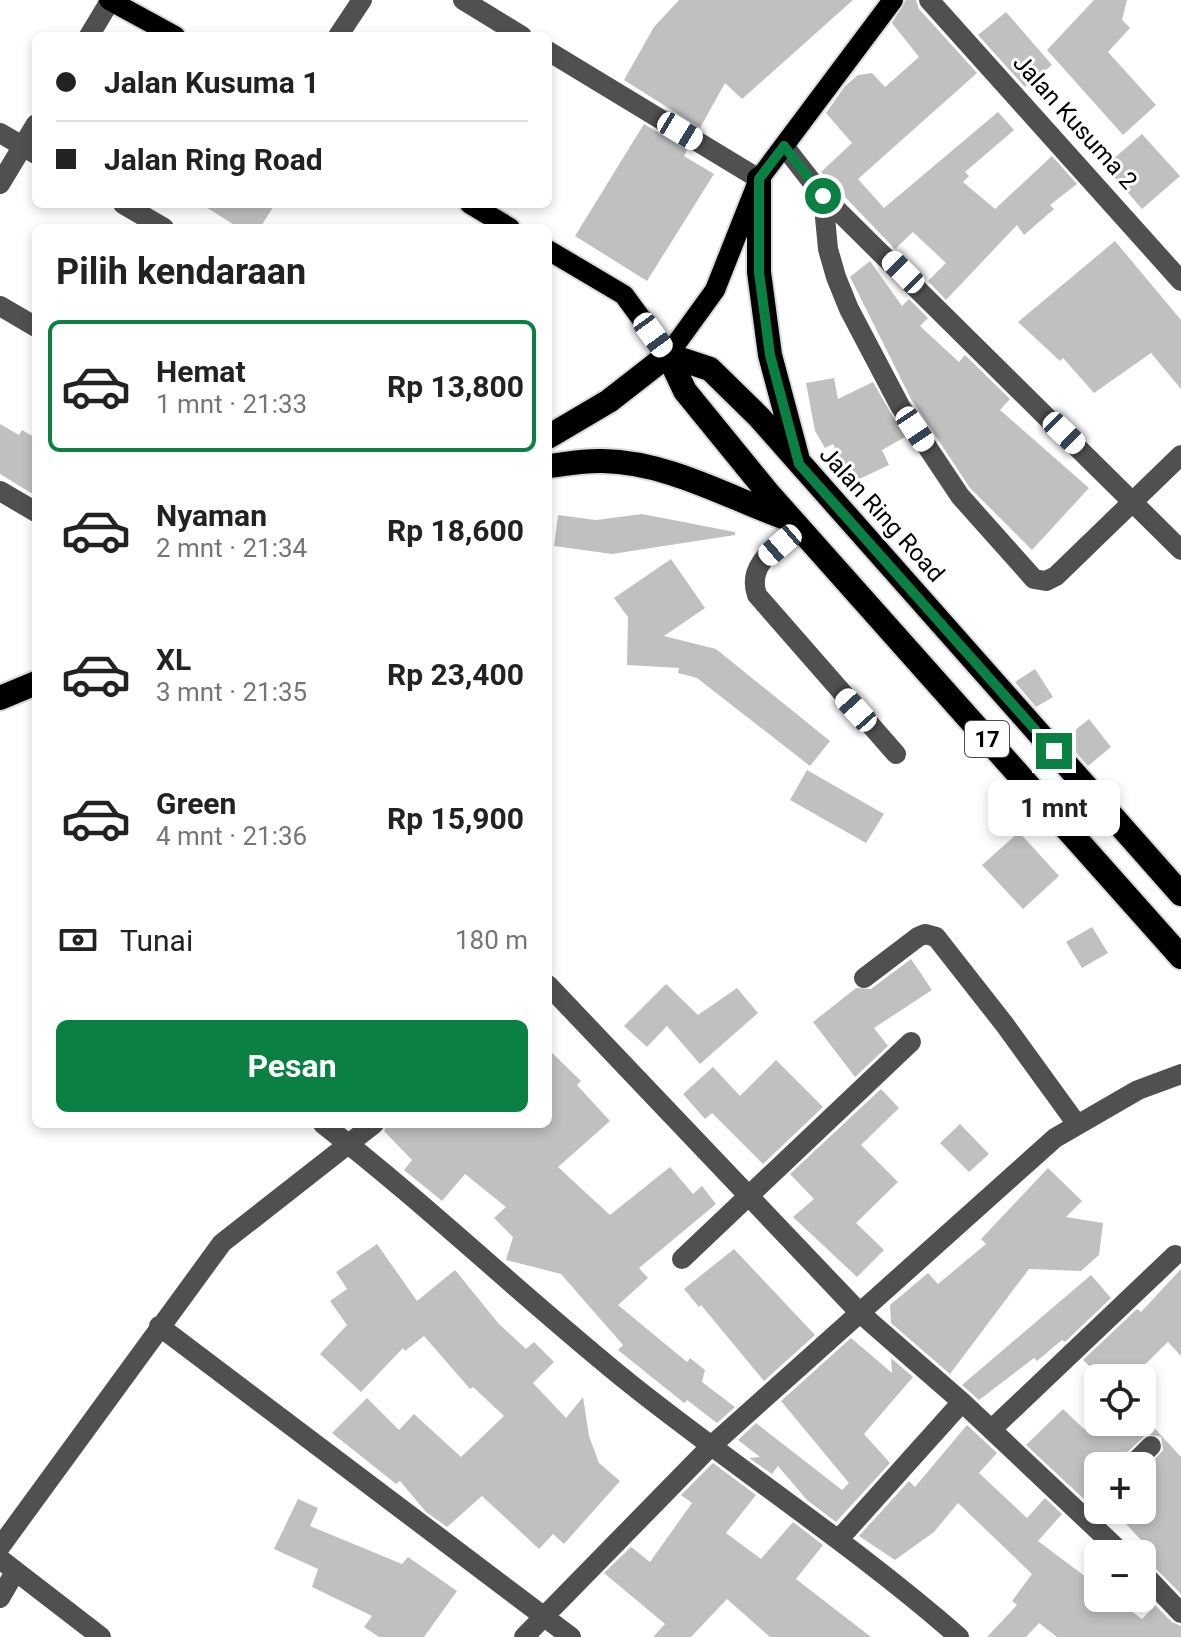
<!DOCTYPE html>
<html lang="id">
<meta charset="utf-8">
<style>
:root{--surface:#fff;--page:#f2f2f2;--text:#222;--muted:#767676;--line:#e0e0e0;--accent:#0b8043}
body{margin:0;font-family:Roboto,sans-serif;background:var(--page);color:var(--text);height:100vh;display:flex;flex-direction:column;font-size:30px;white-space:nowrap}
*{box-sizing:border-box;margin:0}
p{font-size:26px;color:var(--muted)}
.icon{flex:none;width:44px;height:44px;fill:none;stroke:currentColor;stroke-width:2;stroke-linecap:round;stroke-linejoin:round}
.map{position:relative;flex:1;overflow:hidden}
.panel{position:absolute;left:32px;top:224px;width:520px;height:904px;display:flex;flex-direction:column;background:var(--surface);border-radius:12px;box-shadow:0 4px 12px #0003}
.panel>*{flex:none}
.hud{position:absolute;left:32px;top:32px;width:520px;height:176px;border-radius:12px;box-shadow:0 4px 12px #0003;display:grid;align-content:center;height:176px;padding:0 24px;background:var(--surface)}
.tools{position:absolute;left:1084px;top:1364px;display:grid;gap:16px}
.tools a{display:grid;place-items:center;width:72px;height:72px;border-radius:12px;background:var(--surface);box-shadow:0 4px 12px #0003;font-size:40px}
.end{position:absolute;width:36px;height:36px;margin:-18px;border:10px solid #0b8043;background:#fff;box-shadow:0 0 0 4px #fff}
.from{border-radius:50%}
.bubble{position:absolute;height:56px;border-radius:12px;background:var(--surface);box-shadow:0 4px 12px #0003;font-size:26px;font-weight:700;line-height:56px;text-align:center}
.car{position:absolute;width:24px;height:48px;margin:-24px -12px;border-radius:10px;box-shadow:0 0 6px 2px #0007;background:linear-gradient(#fff 24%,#345 0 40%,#fff 0 76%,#345 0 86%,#fff 0)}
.hud b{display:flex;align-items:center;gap:28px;height:76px;font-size:30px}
.hud b+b{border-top:2px solid var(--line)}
.hud i{width:20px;height:20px;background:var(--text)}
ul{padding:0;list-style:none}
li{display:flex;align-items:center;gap:24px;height:132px;margin:0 16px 12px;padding:0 8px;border:4px solid transparent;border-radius:12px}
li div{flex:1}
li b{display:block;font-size:30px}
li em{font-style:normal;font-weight:700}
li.selected{border-color:var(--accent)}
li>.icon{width:72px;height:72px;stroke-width:1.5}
h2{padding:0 24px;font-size:36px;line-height:96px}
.pay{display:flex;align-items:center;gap:20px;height:88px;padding:0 24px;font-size:30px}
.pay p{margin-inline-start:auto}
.button{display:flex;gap:16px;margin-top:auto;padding:16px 24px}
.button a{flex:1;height:92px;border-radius:12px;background:var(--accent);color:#fff;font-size:32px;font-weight:700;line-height:92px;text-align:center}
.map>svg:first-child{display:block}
</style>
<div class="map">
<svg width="1181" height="1637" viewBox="0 0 1181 1637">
<rect width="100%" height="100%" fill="#fff"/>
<path fill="#c0c0c0" d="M 679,0 L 853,0 L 742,99 L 725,83 L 700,128 L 624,80 L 654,27 Z
M 906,0 L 916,0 L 919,9 L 977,73 L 858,179 L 884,208 L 998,112 L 1014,130 L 965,172 L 969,176 L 963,182 L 995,209 L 1052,156 L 1077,184 L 1050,205 L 1054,209 L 1024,235 L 1017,225 L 946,300 L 928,281 L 946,263 L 913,232 L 895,249 L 821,172 L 852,143 L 826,113 L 845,86 L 858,75 L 872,73 L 885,87 L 919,57 L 892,23 Z
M 1094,0 L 1127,0 L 1122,20 L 1130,28 L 1108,52 L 1156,105 L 1123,135 L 1047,50 Z
M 1006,12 L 1052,65 L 1025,87 L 978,35 Z
M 644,124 L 687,150 L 684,156 L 714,174 L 647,281 L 575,236 Z
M 1142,134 L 1180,176 L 1142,209 L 1105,166 Z
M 201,204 L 275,204 L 260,228 L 239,228 Z
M 1115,241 L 1181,320 L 1181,389 L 1151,353 L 1094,393 L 1063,358 L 1060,361 L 1018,322 Z
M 870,261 L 902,306 L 909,299 L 928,318 L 920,326 L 959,362 L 965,355 L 1010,399 L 1000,410 L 1089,488 L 1032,550 L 970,488 L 911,399 L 850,277 Z
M 834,378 L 838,399 L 873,382 L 905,437 L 882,450 L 889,465 L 853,482 L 833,444 L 825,448 L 815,431 L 806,383 Z
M 0,424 L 19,435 L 22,430 L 36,438 L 36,496 L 0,474 Z
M 642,514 L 735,532 L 735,535 L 612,554 L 554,546 L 558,515 L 596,520 Z
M 671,559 L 705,608 L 664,636 L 716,649 L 830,741 L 810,766 L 697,678 L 678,673 L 679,668 L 627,665 L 628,617 L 614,598 Z
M 1035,669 L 1053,697 L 1036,707 L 1015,682 Z
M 1089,719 L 1111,747 L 1088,766 L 1064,739 Z
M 807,770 L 884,814 L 866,843 L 790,800 Z
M 1019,832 L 1059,876 L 1023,909 L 982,865 Z
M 1092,927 L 1108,953 L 1082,968 L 1066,942 Z
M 911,959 L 932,990 L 874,1028 L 888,1046 L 855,1077 L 813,1022 L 856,988 L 871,989 Z
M 666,984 L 698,1015 L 737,988 L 758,1013 L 700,1064 L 667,1026 L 647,1047 L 624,1026 Z
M 548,1049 L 581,1081 L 577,1085 L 610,1121 L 558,1167 L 610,1215 L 670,1167 L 693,1194 L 702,1186 L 716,1204 L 639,1268 L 648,1278 L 618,1305 L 687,1362 L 690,1358 L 705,1370 L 702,1382 L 735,1407 L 717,1423 L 687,1400 L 684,1403 L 618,1350 L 623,1345 L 561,1274 L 506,1260 L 513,1237 L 494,1218 L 506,1207 L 465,1174 L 442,1201 L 404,1170 L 412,1160 L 384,1131 L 387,1124 L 548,1124 Z
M 776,1060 L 823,1107 L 763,1164 L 712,1113 L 705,1119 L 683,1094 L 713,1067 L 740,1096 Z
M 881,1089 L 899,1108 L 861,1145 L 898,1182 L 856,1223 L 884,1250 L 857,1277 L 793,1217 L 814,1199 L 790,1174 Z
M 960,1124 L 989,1154 L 969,1172 L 940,1143 Z
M 1048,1168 L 1082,1201 L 1066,1217 L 1103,1223 L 1099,1255 L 1081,1271 L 1029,1269 L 950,1374 L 891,1323 L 890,1305 L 928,1273 L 938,1284 L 986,1244 L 981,1239 Z
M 377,1244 L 417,1301 L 455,1270 L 499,1324 L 526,1349 L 534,1342 L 554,1362 L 533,1383 L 566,1418 L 583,1397 L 589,1436 L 599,1463 L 620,1481 L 564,1544 L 553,1534 L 539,1549 L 482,1496 L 447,1527 L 426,1512 L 400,1481 L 396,1484 L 332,1433 L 367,1398 L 399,1430 L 414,1414 L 461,1457 L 504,1416 L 473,1387 L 470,1389 L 424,1336 L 405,1351 L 403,1348 L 361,1392 L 320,1354 L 347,1325 L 330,1301 L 347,1289 L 336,1272 Z
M 734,1249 L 815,1335 L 764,1381 L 701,1305 L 699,1307 L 684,1289 Z
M 1181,1269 L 1181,1356 L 1168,1342 L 1131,1378 L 1102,1378 L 1083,1360 L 1137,1309 L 1141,1312 Z
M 1091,1275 L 1111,1298 L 1065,1342 L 1062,1340 L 1037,1361 L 1034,1358 L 979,1400 L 962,1385 Z
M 851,1338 L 892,1373 L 891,1358 L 913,1377 L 864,1434 L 890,1463 L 836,1522 L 807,1500 L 778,1466 L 772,1474 L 749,1458 L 760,1457 L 738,1440 L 756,1423 L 842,1490 L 849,1483 L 781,1401 Z
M 1063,1409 L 1084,1429 L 1091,1422 L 1149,1422 L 1181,1457 L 1181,1594 L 1148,1561 L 1155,1555 L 1113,1510 L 1142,1510 L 1142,1473 L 1163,1450 L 1161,1437 L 1147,1434 L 1122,1457 L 1118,1466 L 1098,1466 L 1098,1486 L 1085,1500 L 1026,1445 Z
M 967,1425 L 997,1453 L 979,1473 L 1027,1518 L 1045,1498 L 1062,1514 L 1038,1541 L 1098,1586 L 1098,1598 L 1114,1598 L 1142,1619 L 1155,1605 L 1172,1622 L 1181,1626 L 1181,1637 L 1057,1637 L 1039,1623 L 1026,1637 L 987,1637 L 1017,1605 L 1012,1601 L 1032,1574 L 958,1503 L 934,1532 L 895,1560 L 859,1536 L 909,1481 L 915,1487 Z
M 713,1463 L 756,1495 L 726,1533 L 761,1559 L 793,1522 L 823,1545 L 796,1579 L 871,1637 L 770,1637 L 727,1599 L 691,1637 L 653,1637 L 665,1624 L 604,1573 L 631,1547 L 650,1562 L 692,1503 L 681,1495 Z
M 298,1499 L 318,1508 L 310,1526 L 402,1564 L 408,1557 L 457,1591 L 424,1637 L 379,1637 L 364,1627 L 372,1616 L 312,1587 L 318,1569 L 274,1549 Z"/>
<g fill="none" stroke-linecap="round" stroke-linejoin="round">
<defs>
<path id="major" d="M 109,0 L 175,36
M 470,204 L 510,228
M 548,250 L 624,295 L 668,355 L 715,290 L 759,179 L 893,0"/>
<path id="highway" d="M 759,179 L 759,272 L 770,355 L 797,456
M 668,355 L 685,391 L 769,494 L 1181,957
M 668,355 L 710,369 L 759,417 L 1181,894
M 548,437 L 609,401 L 668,355
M 548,466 C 566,464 585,460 603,461 C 669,462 731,499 791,520
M 0,698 L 36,683"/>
</defs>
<use href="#major" stroke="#dbdbdb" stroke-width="24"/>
<use href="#highway" stroke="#dbdbdb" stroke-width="28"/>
<path stroke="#505050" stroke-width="20" d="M 463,0 L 522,36
M 929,0 L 1181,281
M 89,36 L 110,1
M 338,36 L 362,0
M 548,51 L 759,179
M 0,133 L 36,154
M 784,146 L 823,196 L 1181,550
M 0,184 L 36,124
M 823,196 L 828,249 L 836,277 L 849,309 L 900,406 L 960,496 L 1034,579 L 1046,581 L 1056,576 L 1181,455
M 123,204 L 164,228
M 0,306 L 36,327
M 0,491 L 36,512
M 800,527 C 778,547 746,563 757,595 L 896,754
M 864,978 L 918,937 L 925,934 L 936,937 L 1005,1025 L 1076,1123
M 548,985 L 860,1313 L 962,1402 L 1123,1554
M 323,1124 C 430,1207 527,1301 633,1386 C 740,1471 855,1546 959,1637
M 682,1259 L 911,1042
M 159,1326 L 571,1637
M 992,1429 L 1175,1255
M 1131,1466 L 1151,1446
M 839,1539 L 962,1402
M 0,1547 L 222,1243 L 374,1124
M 0,1559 L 101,1637
M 1142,1572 L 1181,1613
M 0,1598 L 15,1572
M 524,1637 L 710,1447 L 1055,1138 L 1138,1090 L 1181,1074"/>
<use href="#major" stroke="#000" stroke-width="20"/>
<use href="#highway" stroke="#000" stroke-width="24"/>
</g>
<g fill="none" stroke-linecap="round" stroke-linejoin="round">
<path stroke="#0b8043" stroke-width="10" d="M 823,196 L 784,146 L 759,179 L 759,272 L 770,355 L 799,464 L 1054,751"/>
</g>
<g text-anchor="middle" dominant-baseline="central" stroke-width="6" stroke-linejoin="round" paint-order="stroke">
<rect fill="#fff" stroke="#4c4c4c" stroke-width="2" x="965" y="721" width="44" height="36" rx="6"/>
<g font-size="22" font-weight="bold" fill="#000">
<text x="987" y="739">17</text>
</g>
<g font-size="24" fill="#000" stroke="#fff">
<text transform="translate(1075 122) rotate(48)">Jalan Kusuma 2</text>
<text transform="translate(882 514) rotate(48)">Jalan Ring Road</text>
</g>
</g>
</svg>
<div class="tools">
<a><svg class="icon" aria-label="locate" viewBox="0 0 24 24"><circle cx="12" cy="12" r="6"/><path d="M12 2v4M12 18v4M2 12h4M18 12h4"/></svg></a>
<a>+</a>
<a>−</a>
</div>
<i class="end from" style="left:823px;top:196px"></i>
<i class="end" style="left:1054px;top:751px"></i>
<div class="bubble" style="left:988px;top:780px;width:132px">1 mnt</div>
<i class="car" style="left:680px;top:131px;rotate:121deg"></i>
<i class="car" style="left:903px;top:272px;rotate:315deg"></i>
<i class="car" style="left:653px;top:335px;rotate:144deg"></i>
<i class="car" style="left:915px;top:429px;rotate:146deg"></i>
<i class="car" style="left:1064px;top:433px;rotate:134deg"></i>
<i class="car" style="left:780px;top:545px;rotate:229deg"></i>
<i class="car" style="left:856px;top:710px;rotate:318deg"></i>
<div class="hud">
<b><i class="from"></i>Jalan Kusuma 1</b>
<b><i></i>Jalan Ring Road</b>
</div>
<section class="panel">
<h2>Pilih kendaraan</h2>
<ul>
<li class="selected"><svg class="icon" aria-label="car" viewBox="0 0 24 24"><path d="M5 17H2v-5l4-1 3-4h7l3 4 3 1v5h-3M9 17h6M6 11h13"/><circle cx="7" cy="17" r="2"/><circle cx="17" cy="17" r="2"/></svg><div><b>Hemat</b><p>1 mnt · 21:33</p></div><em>Rp 13,800</em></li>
<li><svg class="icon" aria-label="car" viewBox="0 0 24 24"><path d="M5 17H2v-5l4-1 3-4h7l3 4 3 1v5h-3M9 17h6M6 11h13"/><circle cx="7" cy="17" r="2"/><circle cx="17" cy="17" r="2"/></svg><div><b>Nyaman</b><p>2 mnt · 21:34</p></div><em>Rp 18,600</em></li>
<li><svg class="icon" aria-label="car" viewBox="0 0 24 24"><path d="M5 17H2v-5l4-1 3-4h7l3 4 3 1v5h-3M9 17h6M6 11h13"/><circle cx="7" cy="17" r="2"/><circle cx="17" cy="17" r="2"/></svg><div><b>XL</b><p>3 mnt · 21:35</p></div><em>Rp 23,400</em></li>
<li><svg class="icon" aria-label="car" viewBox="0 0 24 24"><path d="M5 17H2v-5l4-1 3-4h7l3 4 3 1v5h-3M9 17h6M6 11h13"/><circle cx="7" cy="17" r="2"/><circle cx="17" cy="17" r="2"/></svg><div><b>Green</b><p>4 mnt · 21:36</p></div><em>Rp 15,900</em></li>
</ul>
<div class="pay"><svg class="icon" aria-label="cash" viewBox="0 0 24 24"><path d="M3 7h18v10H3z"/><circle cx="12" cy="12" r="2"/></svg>Tunai<p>180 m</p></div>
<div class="button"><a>Pesan</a></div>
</section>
</div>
